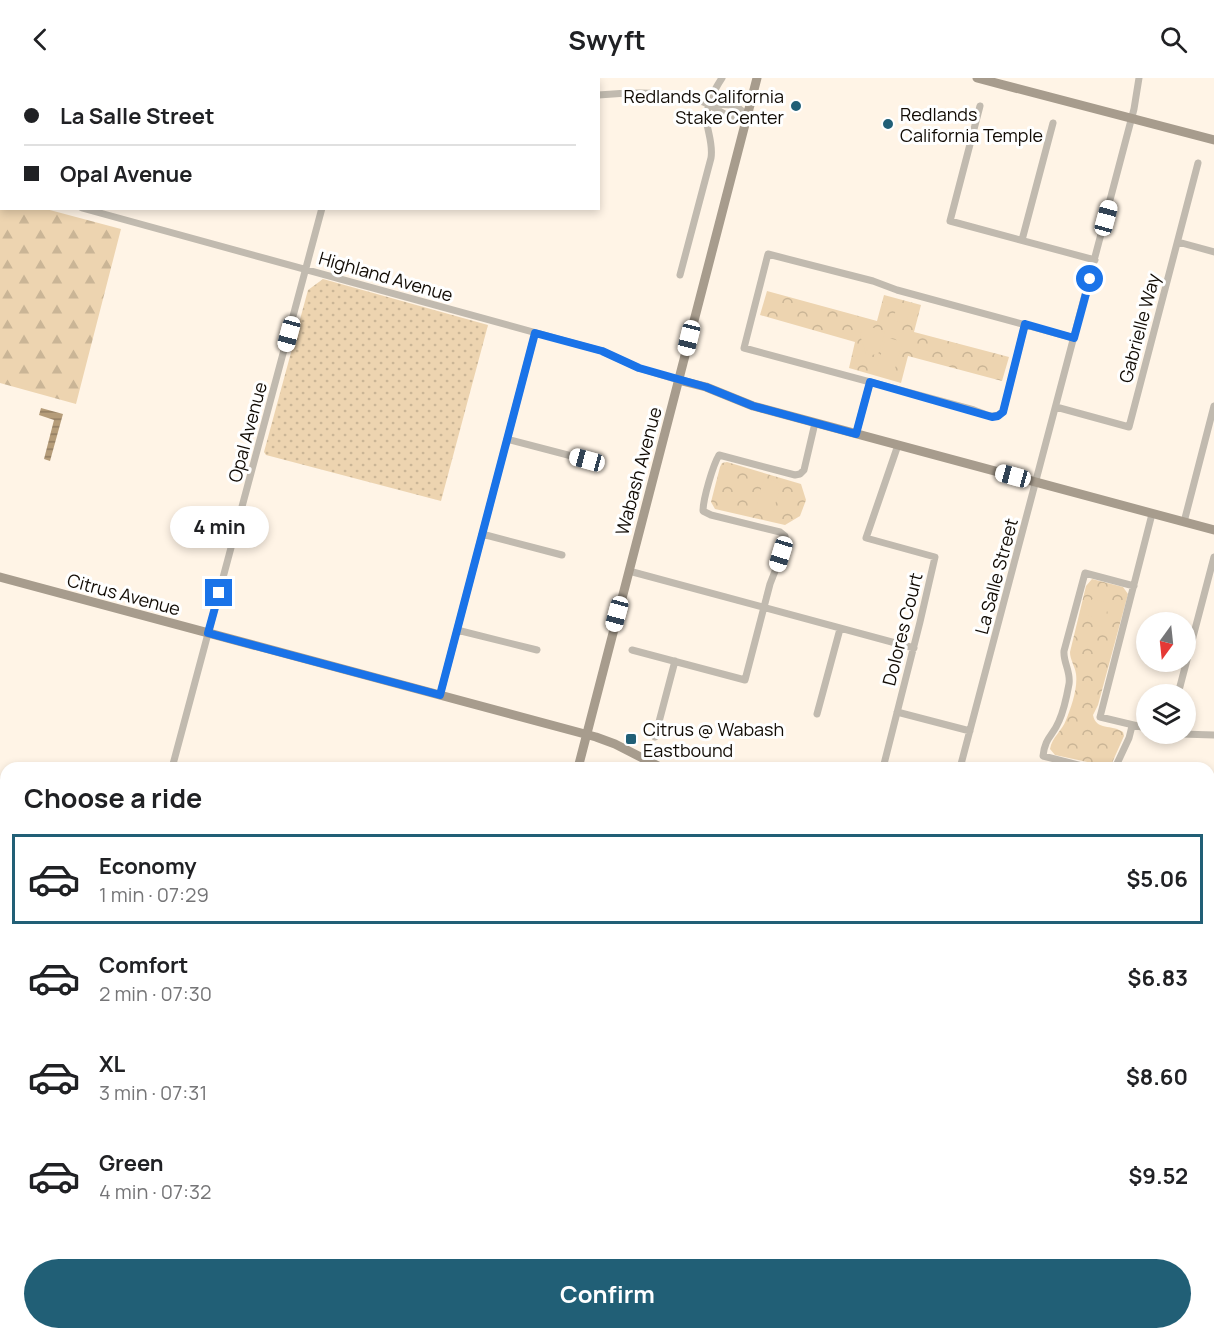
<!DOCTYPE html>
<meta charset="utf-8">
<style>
:root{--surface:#fff;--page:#f6f6f6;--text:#202124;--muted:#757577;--line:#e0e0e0;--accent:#215f76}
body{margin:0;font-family:Manrope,sans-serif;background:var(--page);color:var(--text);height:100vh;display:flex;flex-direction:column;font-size:22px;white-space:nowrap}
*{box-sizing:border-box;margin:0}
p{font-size:20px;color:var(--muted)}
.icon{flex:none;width:33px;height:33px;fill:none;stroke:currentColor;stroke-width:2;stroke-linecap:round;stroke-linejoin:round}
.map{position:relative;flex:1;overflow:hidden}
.drawer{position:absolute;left:0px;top:684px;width:1215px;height:578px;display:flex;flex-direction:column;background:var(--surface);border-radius:18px 18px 0 0;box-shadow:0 3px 9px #0003}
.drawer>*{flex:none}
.banner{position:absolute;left:0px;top:0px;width:600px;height:132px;box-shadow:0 3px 9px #0003;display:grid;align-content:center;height:132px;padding:0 24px;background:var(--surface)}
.needle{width:39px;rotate:195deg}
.controls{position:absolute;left:1136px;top:534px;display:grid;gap:12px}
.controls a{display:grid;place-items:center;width:60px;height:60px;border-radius:50%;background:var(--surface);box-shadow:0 3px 9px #0003;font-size:30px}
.end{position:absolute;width:27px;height:27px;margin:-14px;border:8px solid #1a73e8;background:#fff;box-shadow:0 0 0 3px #fff}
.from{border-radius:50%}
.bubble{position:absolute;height:42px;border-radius:21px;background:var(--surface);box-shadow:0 3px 9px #0003;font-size:20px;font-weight:700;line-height:42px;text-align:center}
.car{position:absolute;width:18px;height:36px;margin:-18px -9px;border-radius:8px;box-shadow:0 0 4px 2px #0007;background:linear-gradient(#fff 24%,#345 0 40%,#fff 0 76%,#345 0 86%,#fff 0)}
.banner b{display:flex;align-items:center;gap:21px;height:57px;font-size:22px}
.banner b+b{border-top:2px solid var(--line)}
.banner i{width:15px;height:15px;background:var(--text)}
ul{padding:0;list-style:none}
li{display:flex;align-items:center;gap:18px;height:90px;margin:0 12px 9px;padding:0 12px;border:3px solid transparent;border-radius:0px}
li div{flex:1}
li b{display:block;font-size:22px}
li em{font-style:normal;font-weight:700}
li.selected{border-color:var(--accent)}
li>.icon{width:54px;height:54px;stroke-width:1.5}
h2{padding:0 24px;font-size:27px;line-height:72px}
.button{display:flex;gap:12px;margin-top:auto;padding:12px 24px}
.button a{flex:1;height:69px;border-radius:36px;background:var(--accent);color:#fff;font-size:24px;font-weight:700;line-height:69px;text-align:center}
header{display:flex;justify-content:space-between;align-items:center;height:78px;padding:0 24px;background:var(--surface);font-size:27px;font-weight:700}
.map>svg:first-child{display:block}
</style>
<header><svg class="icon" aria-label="back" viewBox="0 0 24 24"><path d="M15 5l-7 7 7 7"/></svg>Swyft<svg class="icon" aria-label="search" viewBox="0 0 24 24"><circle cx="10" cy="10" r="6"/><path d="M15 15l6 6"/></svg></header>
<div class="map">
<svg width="1214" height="1261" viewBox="0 0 1214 1261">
<defs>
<pattern id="grass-dots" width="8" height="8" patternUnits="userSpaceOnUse" patternTransform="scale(1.5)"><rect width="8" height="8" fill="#edd4b0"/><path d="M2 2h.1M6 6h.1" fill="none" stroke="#cab596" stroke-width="1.8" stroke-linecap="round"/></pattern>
<pattern id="forest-firs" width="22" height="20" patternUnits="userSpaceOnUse" patternTransform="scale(1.5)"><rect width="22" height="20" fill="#edd4b0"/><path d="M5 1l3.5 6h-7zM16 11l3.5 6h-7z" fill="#cab596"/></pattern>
<pattern id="park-crowns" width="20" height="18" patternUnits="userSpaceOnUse" patternTransform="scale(1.5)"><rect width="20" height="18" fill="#edd4b0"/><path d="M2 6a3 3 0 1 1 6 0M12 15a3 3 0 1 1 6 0" fill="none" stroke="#cab596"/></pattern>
<pattern id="water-rules" width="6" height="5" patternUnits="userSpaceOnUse" patternTransform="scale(1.5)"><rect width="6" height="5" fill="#b59c79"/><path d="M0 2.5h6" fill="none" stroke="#927d61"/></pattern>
</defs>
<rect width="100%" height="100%" fill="#fff4e6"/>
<path fill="url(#grass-dots)" d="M 323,201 L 488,247 L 441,423 L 266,377 L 264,374 L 308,212 Z
M 0,802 L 6,803 L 6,931 L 0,930 Z"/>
<path fill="url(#forest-firs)" d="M 0,118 L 2,130 L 46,131 L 121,151 L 76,326 L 0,305 Z"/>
<path fill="url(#park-crowns)" d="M 767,213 L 877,243 L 884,217 L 921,227 L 914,254 L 1009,279 L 1002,303 L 908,278 L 901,305 L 849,290 L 855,264 L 760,237 Z
M 727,384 L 801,406 L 806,422 L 800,438 L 785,447 L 715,431 L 711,424 L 720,389 L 722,385 Z
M 1092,501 L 1123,509 L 1128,516 L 1098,627 L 1093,637 C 1096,653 1112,646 1123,654 L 1124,658 L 1112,685 L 1106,688 L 1055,677 L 1050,671 C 1052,659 1062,653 1066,642 C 1071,630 1078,610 1076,596 C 1075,588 1070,582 1070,574 L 1086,508 Z
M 437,1256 L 620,1256 L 618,1261 L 435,1261 Z"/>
<path fill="#edd4b0" d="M 897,228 L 910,232 L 906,246 L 893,242 Z
M 871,249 L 885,254 L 878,277 L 866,276 L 860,257 L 862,252 Z
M 888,260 L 900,263 L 902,266 L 894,294 L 891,296 L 879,293 L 877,290 L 885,262 Z
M 764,400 L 781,405 L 772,438 L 755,433 Z
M 1092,521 L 1109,525 L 1103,549 L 1093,546 L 1094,539 L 1088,537 Z
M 0,1199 L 6,1200 L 5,1225 L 0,1224 Z
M 456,1256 L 522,1256 L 520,1261 L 455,1261 Z"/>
<path fill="url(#water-rules)" d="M 41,330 L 63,336 L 50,383 L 44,381 L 54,342 L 39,337 Z"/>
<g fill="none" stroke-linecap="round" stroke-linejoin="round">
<path stroke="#b59c79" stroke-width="1.5" d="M 0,786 L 6,789"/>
<path stroke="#c1baaf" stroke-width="7" d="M 357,2 L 357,0
M 558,2 L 558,0
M 598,17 C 632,14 668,13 700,23 C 720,29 724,44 747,38 C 735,24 727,26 710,27
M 980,28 L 950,143 L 1095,182
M 0,108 L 2,108
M 82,130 L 602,273 L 639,290 L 678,302
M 1022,162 L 1053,45
M 1178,164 L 1214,174
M 680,197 L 711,80 C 713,68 709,58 707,46 C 705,30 714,12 722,0
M 1025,246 L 1003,334 C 993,342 985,336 974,332 L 744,270 L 768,176 L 873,203 L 897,212 L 1074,260
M 1056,329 L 1129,349 L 1198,85
M 856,356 L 870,304
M 507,361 L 587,382
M 1184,444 L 1214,328
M 482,456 L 562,477
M 629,493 L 914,570
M 457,552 L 537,572
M 632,572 L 745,602 L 770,506 L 786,465 L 785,458 L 780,454 L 711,437 L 703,433 C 703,421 713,387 719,377 L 795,397 L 800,396 L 804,392 L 815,345
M 1178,616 L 1214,479
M 440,617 L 535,255
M 897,634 L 970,653
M 817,636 L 840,551
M 1146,650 L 1100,639 L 1152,436
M 1181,656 L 1214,657
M 655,659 L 675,583
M 172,690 L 322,130
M 883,690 L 920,544 L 935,479 L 866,460 L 898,367
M 960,690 L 1134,31 L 1139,0
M 1090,690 L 1043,678 C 1045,659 1053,658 1059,643 C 1064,632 1067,617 1069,606 C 1071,594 1063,584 1064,573 L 1085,495 L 1134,508
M 1115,690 L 1129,660 L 1132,648
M 1209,924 L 1214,905
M 1209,1034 L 1214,1035
M 841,1256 L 861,1261
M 17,1261 L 19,1256
M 919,1261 L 920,1256"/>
<path stroke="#a79c8d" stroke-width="9" d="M 977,0 L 1214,62
M 678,302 L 706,309 L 753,328 L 1214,452
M 0,499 L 596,659 L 615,666 L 662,690
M 578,690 L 757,0
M 1209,838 L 1214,840
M 1209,1229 L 1214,1210
M 422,1261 L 423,1256
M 1200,1261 L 1202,1256"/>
</g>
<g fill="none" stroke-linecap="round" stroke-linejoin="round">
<path stroke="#1a73e8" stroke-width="8" d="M 219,515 L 208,555 L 440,617 L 535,255 L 602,273 L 639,290 L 706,309 L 753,328 L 856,356 L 870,304 L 992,339 L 998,338 L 1003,334 L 1025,246 L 1074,260 L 1090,201"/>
</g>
<g fill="#215f76" stroke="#fff" stroke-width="2">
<circle cx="796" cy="28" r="6"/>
<circle cx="888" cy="46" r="6"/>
<rect x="625" y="655" width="12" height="12" rx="3"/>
</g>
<g text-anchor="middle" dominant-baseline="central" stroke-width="6" stroke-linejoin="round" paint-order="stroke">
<g font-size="18" fill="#110b04" stroke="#fff" text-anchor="start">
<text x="784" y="18" text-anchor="end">Redlands California<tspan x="784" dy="21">Stake Center</tspan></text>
<text x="900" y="36">Redlands<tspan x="900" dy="21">California Temple</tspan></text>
<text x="643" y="651">Citrus @ Wabash<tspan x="643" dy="21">Eastbound</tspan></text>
</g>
<g font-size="18" fill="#110b04" stroke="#fff">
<text transform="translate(386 198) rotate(16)">Highland Avenue</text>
<text transform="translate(1139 250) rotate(-75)">Gabrielle Way</text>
<text transform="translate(247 354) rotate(-75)">Opal Avenue</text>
<text transform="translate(638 393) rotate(-75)">Wabash Avenue</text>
<text transform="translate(996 498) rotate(-75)">La Salle Street</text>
<text transform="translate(124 516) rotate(15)">Citrus Avenue</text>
<text transform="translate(902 551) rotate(-76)">Dolores Court</text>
</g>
</g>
</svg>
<div class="controls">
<a><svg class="needle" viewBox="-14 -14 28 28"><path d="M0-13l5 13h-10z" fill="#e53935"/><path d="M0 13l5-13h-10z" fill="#757577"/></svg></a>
<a><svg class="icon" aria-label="layers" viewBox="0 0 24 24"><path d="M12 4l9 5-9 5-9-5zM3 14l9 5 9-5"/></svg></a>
</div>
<i class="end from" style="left:1090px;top:201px"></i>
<i class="end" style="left:219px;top:515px"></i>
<div class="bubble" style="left:170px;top:428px;width:99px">4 min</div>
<i class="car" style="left:1106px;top:140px;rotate:15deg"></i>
<i class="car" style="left:289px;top:256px;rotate:195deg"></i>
<i class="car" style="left:689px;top:260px;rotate:194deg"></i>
<i class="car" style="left:587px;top:382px;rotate:285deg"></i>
<i class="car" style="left:1013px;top:398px;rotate:285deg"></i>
<i class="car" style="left:781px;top:476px;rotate:197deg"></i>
<i class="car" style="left:617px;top:536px;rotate:195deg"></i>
<div class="banner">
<b><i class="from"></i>La Salle Street</b>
<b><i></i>Opal Avenue</b>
</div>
<section class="drawer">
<h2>Choose a ride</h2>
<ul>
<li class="selected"><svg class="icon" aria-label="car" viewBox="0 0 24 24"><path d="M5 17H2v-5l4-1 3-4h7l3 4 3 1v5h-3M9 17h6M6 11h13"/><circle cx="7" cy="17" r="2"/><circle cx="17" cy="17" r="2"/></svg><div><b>Economy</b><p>1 min · 07:29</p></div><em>$5.06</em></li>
<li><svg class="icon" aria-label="car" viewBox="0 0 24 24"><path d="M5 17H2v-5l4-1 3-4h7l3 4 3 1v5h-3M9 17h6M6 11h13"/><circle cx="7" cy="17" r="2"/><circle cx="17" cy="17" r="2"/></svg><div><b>Comfort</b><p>2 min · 07:30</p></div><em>$6.83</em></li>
<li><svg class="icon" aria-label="car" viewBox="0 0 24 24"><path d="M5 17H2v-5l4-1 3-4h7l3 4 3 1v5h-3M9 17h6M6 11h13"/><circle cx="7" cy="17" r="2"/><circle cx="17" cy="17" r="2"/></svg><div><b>XL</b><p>3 min · 07:31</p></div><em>$8.60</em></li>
<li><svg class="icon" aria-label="car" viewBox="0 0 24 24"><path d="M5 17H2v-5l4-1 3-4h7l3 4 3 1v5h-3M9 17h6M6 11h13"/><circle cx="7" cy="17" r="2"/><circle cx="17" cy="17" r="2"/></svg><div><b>Green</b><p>4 min · 07:32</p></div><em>$9.52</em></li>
</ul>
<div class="button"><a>Confirm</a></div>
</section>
</div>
